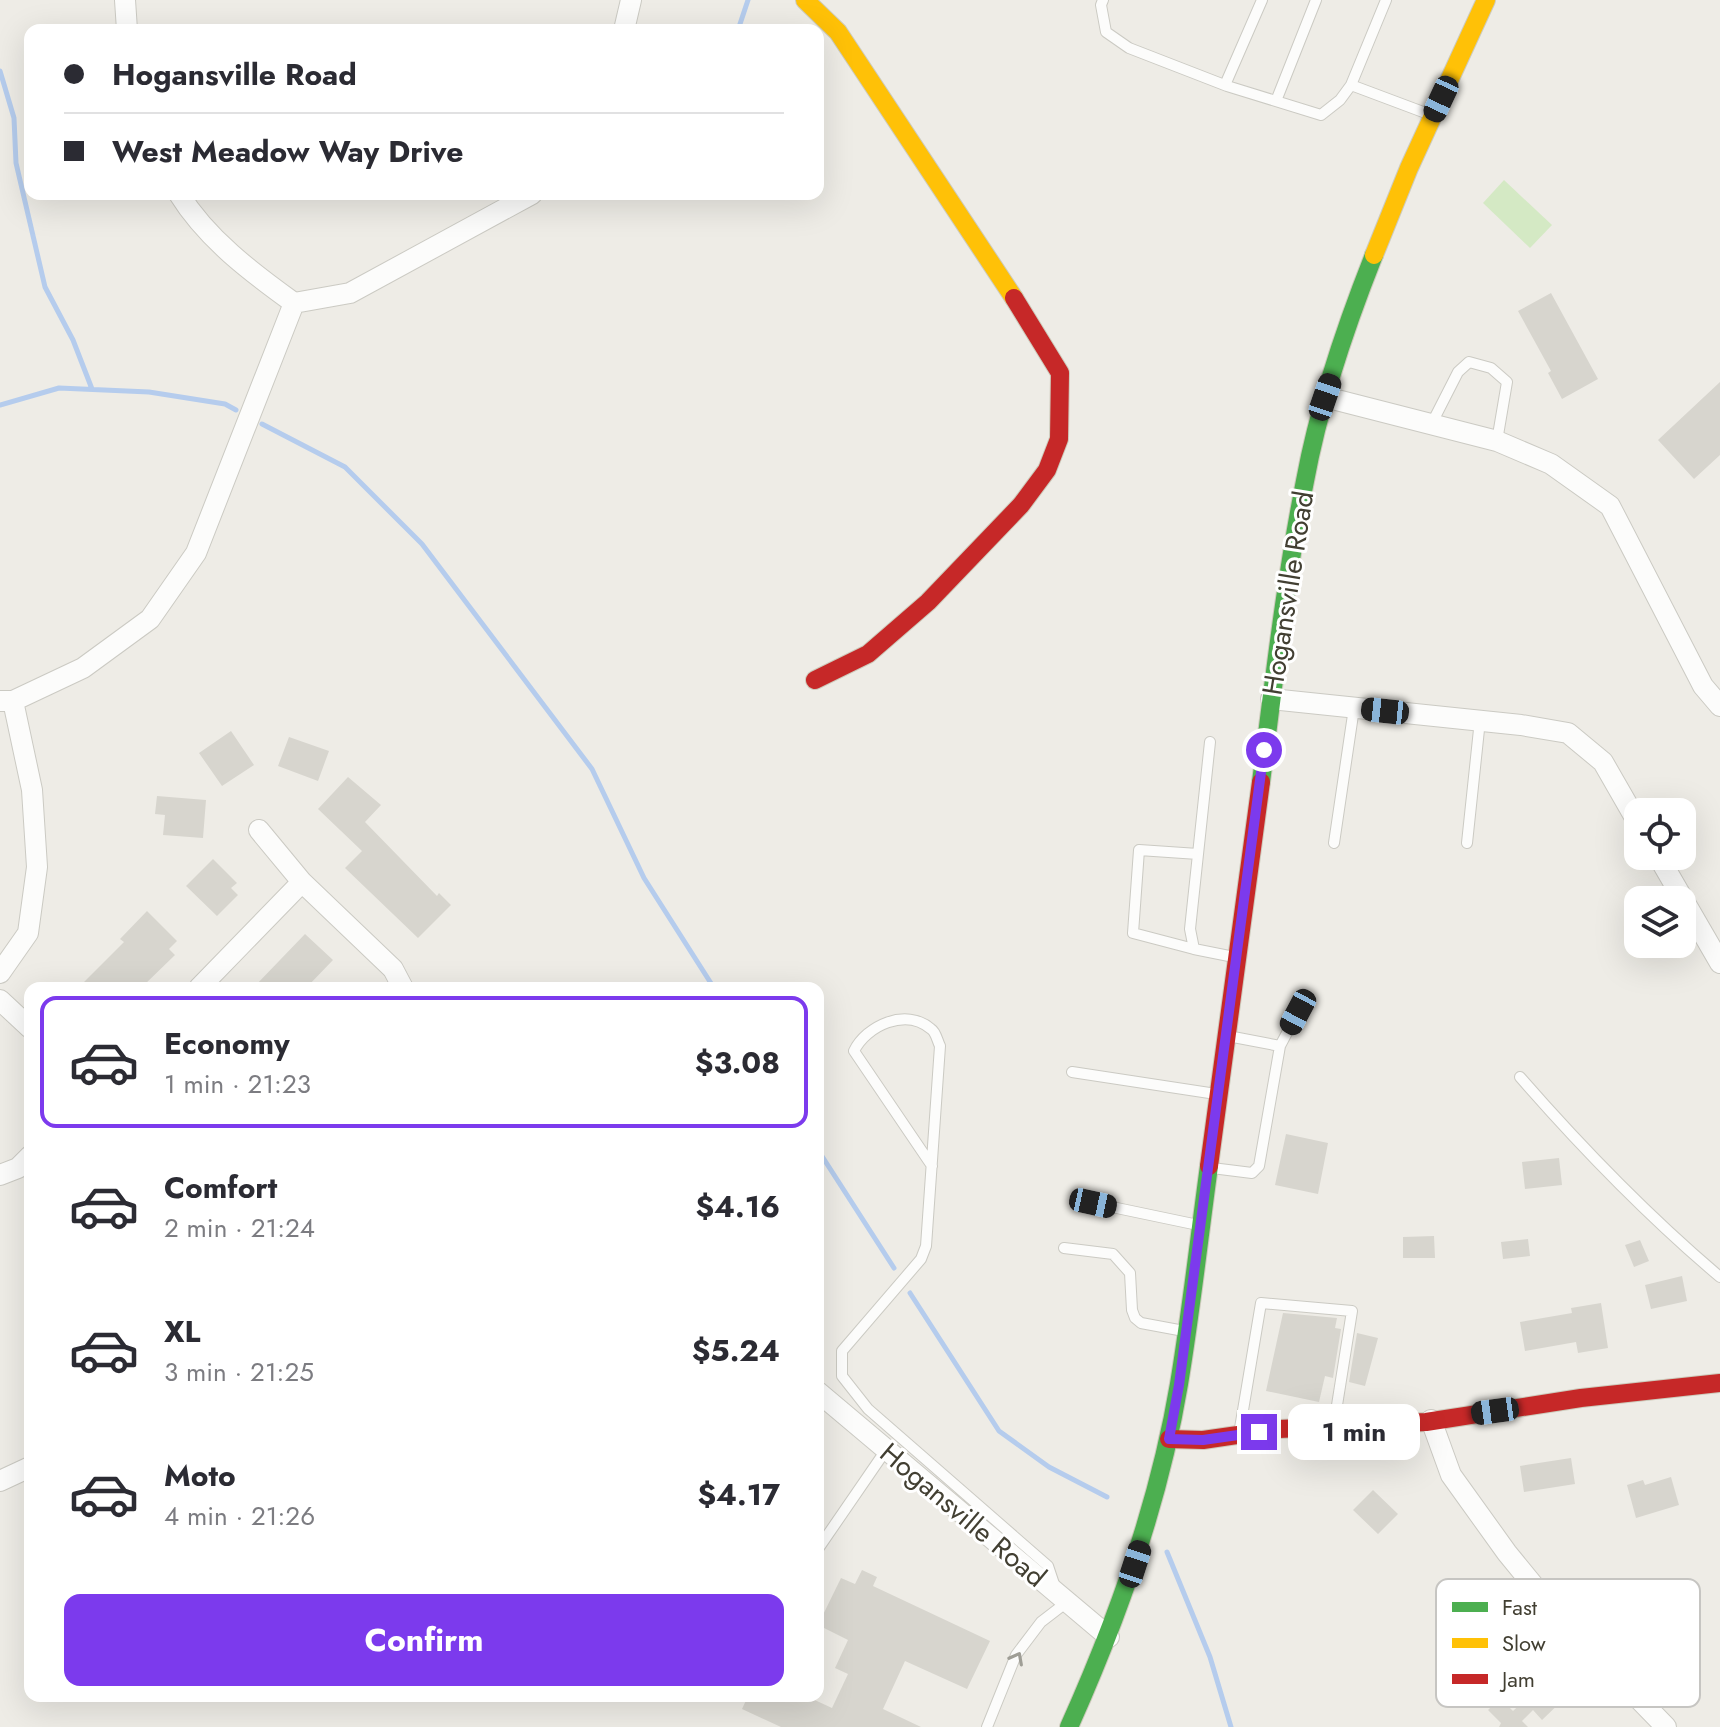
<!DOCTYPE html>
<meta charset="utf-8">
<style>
:root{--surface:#fff;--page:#f2f2f3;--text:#2b2b33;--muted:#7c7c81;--line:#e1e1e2;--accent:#7c3aed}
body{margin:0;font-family:Jost,sans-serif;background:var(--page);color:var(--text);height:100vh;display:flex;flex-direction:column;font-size:30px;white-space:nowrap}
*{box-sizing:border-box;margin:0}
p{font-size:26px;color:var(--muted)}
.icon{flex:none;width:44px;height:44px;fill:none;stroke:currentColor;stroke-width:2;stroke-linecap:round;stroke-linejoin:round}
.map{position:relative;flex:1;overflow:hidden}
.panel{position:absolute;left:24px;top:982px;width:800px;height:720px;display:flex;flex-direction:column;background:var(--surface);border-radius:16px;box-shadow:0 8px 32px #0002}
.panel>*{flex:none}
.hud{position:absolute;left:24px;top:24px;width:800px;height:176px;border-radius:16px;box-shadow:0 8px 32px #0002;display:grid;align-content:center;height:176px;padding:0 40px;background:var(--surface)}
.fabs{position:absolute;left:1624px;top:798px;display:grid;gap:16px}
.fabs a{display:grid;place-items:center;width:72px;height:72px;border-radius:16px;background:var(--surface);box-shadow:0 8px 32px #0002;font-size:40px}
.end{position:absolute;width:36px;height:36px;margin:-18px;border:10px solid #7c3aed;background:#fff;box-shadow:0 0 0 4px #fff}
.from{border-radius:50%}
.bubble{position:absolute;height:56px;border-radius:16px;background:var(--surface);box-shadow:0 8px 32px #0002;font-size:26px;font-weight:700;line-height:56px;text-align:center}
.car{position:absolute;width:24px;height:48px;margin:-24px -12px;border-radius:10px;box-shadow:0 0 6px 2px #0007;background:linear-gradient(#222 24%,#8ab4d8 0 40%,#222 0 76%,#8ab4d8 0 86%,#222 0)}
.hud b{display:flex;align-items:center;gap:28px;height:76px;font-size:30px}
.hud b+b{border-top:2px solid var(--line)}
.hud i{width:20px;height:20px;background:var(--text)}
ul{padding:14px 0 0;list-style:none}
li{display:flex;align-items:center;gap:24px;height:132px;margin:0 16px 12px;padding:0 24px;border:4px solid transparent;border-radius:16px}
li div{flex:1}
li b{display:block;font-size:30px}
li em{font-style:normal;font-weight:700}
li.on{border-color:var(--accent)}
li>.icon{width:72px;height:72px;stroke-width:1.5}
.action{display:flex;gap:16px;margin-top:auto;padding:16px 40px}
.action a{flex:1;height:92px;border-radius:16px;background:var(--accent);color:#fff;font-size:32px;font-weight:700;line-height:92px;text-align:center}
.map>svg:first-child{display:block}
</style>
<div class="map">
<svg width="1720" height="1727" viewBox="0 0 1720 1727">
<rect width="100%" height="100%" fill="#eeece6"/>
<path fill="#d4e9c4" d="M 1504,180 L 1552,225 L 1530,248 L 1483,203 Z"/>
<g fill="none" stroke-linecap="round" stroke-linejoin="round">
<path stroke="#b5cced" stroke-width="5" d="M 738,30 L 748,0
M 0,71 L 14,118 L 16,163 L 45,287 L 73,340 L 92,389
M 0,405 L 59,388 L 149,392 L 225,404 L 236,410
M 262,424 L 345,467 L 422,544 L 592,769 L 644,878 L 714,988
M 818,1150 L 894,1268
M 910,1293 L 999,1431 L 1049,1467 L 1107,1497
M 1167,1552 L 1210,1657 L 1231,1727"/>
</g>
<path fill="#d7d5ce" d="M 1551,293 L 1598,379 L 1562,399 L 1548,373 L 1551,371 L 1518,311 Z
M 1720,382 L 1720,455 L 1694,479 L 1658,440 Z
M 231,731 L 254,765 L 222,786 L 199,753 Z
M 289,737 L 329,751 L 318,781 L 278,766 Z
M 348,777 L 381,805 L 365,822 L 437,896 L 439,893 L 451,905 L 418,938 L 345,868 L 362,851 L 318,809 Z
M 157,796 L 206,800 L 203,838 L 163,835 L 165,815 L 155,814 Z
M 213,859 L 237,883 L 231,888 L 238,895 L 217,916 L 186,886 Z
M 147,911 L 177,941 L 169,949 L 175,955 L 141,988 L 78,988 L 124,942 L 120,939 Z
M 305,934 L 333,960 L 306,988 L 253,988 Z
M 1286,1134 L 1328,1143 L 1318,1194 L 1275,1185 Z
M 1559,1158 L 1562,1185 L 1525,1189 L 1522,1162 Z
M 1434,1236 L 1435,1258 L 1403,1258 L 1403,1237 Z
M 1528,1239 L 1530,1256 L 1503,1259 L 1501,1242 Z
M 1640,1240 L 1649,1261 L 1634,1267 L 1625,1245 Z
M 1682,1276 L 1687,1301 L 1651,1309 L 1645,1285 Z
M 1601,1303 L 1608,1348 L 1578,1353 L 1576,1342 L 1525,1351 L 1520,1322 L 1572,1313 L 1571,1308 Z
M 1283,1313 L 1337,1318 L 1335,1328 L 1341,1329 L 1333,1378 L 1325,1376 L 1319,1402 L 1266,1391 Z
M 1357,1333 L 1378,1338 L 1365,1386 L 1349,1382 Z
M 1571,1458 L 1575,1484 L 1524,1492 L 1520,1466 Z
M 1671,1477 L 1679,1505 L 1636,1518 L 1627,1485 L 1643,1480 L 1645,1485 Z
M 1373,1490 L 1398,1514 L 1378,1534 L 1353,1510 Z
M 862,1570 L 877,1577 L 873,1586 L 990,1641 L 967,1689 L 905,1661 L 883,1709 L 921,1727 L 781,1727 L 742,1709 L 748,1696 L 806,1696 L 832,1708 L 848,1674 L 835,1668 L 848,1640 L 818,1625 L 841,1578 L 855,1584 Z
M 1549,1677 L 1567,1696 L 1542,1720 L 1533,1710 L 1522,1721 L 1528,1727 L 1499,1727 L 1501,1723 L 1488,1710 L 1500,1698 L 1513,1711 Z"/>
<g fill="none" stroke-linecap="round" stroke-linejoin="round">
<defs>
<path id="lane" d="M 1103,0 L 1101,5 L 1106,32 L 1129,48 L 1227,86 L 1321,115 L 1340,100 L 1351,85 L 1386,0
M 1225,85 L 1262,0
M 1351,85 L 1431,115
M 1276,101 L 1316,0
M 1432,423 L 1458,372 L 1469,362 L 1491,368 L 1507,382 L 1497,441
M 1210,742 L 1190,929 L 1194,949 L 1234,957
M 1334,843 L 1354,708
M 1467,843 L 1480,720
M 1194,949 L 1133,933 L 1139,850 L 1198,854
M 1228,1036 L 1280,1046
M 1072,1072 L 1216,1094
M 1520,1077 C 1582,1148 1648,1216 1720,1277
M 932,1166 L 854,1051 C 866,1026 906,1007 931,1029 C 936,1032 937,1040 940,1046 L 926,1246 L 921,1259 L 842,1351 L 842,1376 L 868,1409 L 1048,1566 L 1054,1584
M 1212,1168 L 1252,1173 L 1259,1166 L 1280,1046 L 1298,1012
M 1093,1203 L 1198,1225
M 1064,1248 L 1113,1254 L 1130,1273 L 1132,1310 L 1135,1318 L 1141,1323 L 1184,1331
M 1239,1434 L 1261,1303 L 1352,1311 L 1334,1424
M 818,1549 L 886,1450
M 987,1727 L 1016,1655 L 1041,1622 L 1067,1602"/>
<path id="street" d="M 125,0 L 127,30
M 624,30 L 631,0
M 179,194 C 207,239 251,272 294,303 L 350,293 L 532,194
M 1325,397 L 1497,441 L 1551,464 L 1610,506 L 1703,686 L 1720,706
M 1271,699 L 1521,725 L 1568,733 L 1603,762 L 1638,823
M 0,701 L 13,701 L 83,668 L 150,619 L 196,553 L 294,303
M 259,830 L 302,882 L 393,969 L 403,988
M 1658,856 L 1720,963
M 0,973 L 28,933 L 37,867 L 32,790 L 13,701
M 199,988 L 302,882
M 0,1000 L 30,1028
M 0,1175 L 18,1168 L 30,1156
M 818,1392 L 1109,1637
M 1431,1420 L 1451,1475 L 1507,1553 L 1561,1619 L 1666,1727
M 0,1481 L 30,1467"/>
<path id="fast" d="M 1261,782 C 1274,681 1285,581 1305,481 C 1319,405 1345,328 1374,255
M 1069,1727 C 1118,1618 1159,1503 1179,1384 C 1191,1312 1199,1239 1209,1166"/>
<path id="slow" d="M 805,0 L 838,32 L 1014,298
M 1374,255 L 1409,168 L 1486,0"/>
<path id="jam" d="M 815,680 L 868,654 L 928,602 L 1021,505 L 1047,470 L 1059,439 L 1060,373 L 1014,298
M 1209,1166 L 1261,782
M 1169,1439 L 1203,1440 L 1279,1429 L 1426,1422 L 1581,1398 L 1720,1383"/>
</defs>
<use href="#lane" stroke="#cbcac3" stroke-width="12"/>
<use href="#street" stroke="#cbcac3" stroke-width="22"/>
<use href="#fast" stroke="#cdcbbc" stroke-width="20"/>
<use href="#slow" stroke="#cdcbbc" stroke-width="20"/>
<use href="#jam" stroke="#cdcbbc" stroke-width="20"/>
<use href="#lane" stroke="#fcfcfb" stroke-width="10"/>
<use href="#street" stroke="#fcfcfb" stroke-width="20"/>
<use href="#fast" stroke="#4caf50" stroke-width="18"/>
<use href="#slow" stroke="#ffc107" stroke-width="18"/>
<use href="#jam" stroke="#c62828" stroke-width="18"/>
</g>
<defs><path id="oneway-chevron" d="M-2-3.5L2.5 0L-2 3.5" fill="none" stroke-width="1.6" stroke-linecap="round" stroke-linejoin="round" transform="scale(2)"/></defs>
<use stroke="#9f9e96" href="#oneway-chevron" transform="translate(1017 1658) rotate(-62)"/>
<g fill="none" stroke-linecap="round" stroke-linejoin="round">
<path stroke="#7c3aed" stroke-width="10" d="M 1259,1432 L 1203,1440 L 1169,1439 L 1179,1385 L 1264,750"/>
</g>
<g text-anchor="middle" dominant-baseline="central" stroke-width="6" stroke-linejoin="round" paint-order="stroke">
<g font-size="28" fill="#423f32" stroke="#fff">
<text transform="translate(1288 593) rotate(-81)">Hogansville Road</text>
<text transform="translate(963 1515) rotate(40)">Hogansville Road</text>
</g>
</g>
<rect x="1436" y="1579" width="264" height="128" rx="12" fill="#fff" stroke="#c6c5c2" stroke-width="2"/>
<rect x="1452" y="1602" width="36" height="10" fill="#4caf50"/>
<rect x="1452" y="1638" width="36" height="10" fill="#ffc107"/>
<rect x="1452" y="1674" width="36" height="10" fill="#c62828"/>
<g font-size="22" fill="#423f32">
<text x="1502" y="1615">Fast</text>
<text x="1502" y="1651">Slow</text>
<text x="1502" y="1687">Jam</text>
</g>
</svg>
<div class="fabs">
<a><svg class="icon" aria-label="locate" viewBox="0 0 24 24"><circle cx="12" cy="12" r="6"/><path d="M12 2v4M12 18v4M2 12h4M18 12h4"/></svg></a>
<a><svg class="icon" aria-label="layers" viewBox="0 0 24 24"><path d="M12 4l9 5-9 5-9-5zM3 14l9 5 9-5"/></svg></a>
</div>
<i class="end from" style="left:1264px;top:750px"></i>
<i class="end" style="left:1259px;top:1432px"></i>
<div class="bubble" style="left:1288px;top:1404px;width:132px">1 min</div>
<i class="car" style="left:1441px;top:99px;rotate:205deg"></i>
<i class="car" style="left:1325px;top:397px;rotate:19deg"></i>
<i class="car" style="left:1385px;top:711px;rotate:276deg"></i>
<i class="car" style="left:1298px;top:1012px;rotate:208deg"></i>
<i class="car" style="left:1093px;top:1203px;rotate:102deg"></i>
<i class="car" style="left:1495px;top:1411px;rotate:262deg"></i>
<i class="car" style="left:1135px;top:1564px;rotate:18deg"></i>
<div class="hud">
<b><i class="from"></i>Hogansville Road</b>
<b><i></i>West Meadow Way Drive</b>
</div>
<section class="panel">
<ul>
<li class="on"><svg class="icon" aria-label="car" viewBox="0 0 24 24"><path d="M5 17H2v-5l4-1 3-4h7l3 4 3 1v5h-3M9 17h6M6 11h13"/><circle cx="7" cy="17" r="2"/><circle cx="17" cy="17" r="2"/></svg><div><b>Economy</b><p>1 min · 21:23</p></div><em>$3.08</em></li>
<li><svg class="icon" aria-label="car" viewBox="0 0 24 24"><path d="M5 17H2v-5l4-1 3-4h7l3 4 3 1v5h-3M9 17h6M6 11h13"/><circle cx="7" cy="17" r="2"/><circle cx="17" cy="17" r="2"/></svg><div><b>Comfort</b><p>2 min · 21:24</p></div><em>$4.16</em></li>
<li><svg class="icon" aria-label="car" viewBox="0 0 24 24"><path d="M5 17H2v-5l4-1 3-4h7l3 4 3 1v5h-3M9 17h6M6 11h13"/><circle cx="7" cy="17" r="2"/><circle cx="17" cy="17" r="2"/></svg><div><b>XL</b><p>3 min · 21:25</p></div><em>$5.24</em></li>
<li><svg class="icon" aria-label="car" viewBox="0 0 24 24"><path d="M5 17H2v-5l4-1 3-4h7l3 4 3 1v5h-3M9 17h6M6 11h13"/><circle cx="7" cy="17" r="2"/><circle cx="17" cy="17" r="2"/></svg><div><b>Moto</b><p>4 min · 21:26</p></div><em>$4.17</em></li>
</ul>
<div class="action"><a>Confirm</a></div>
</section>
</div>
